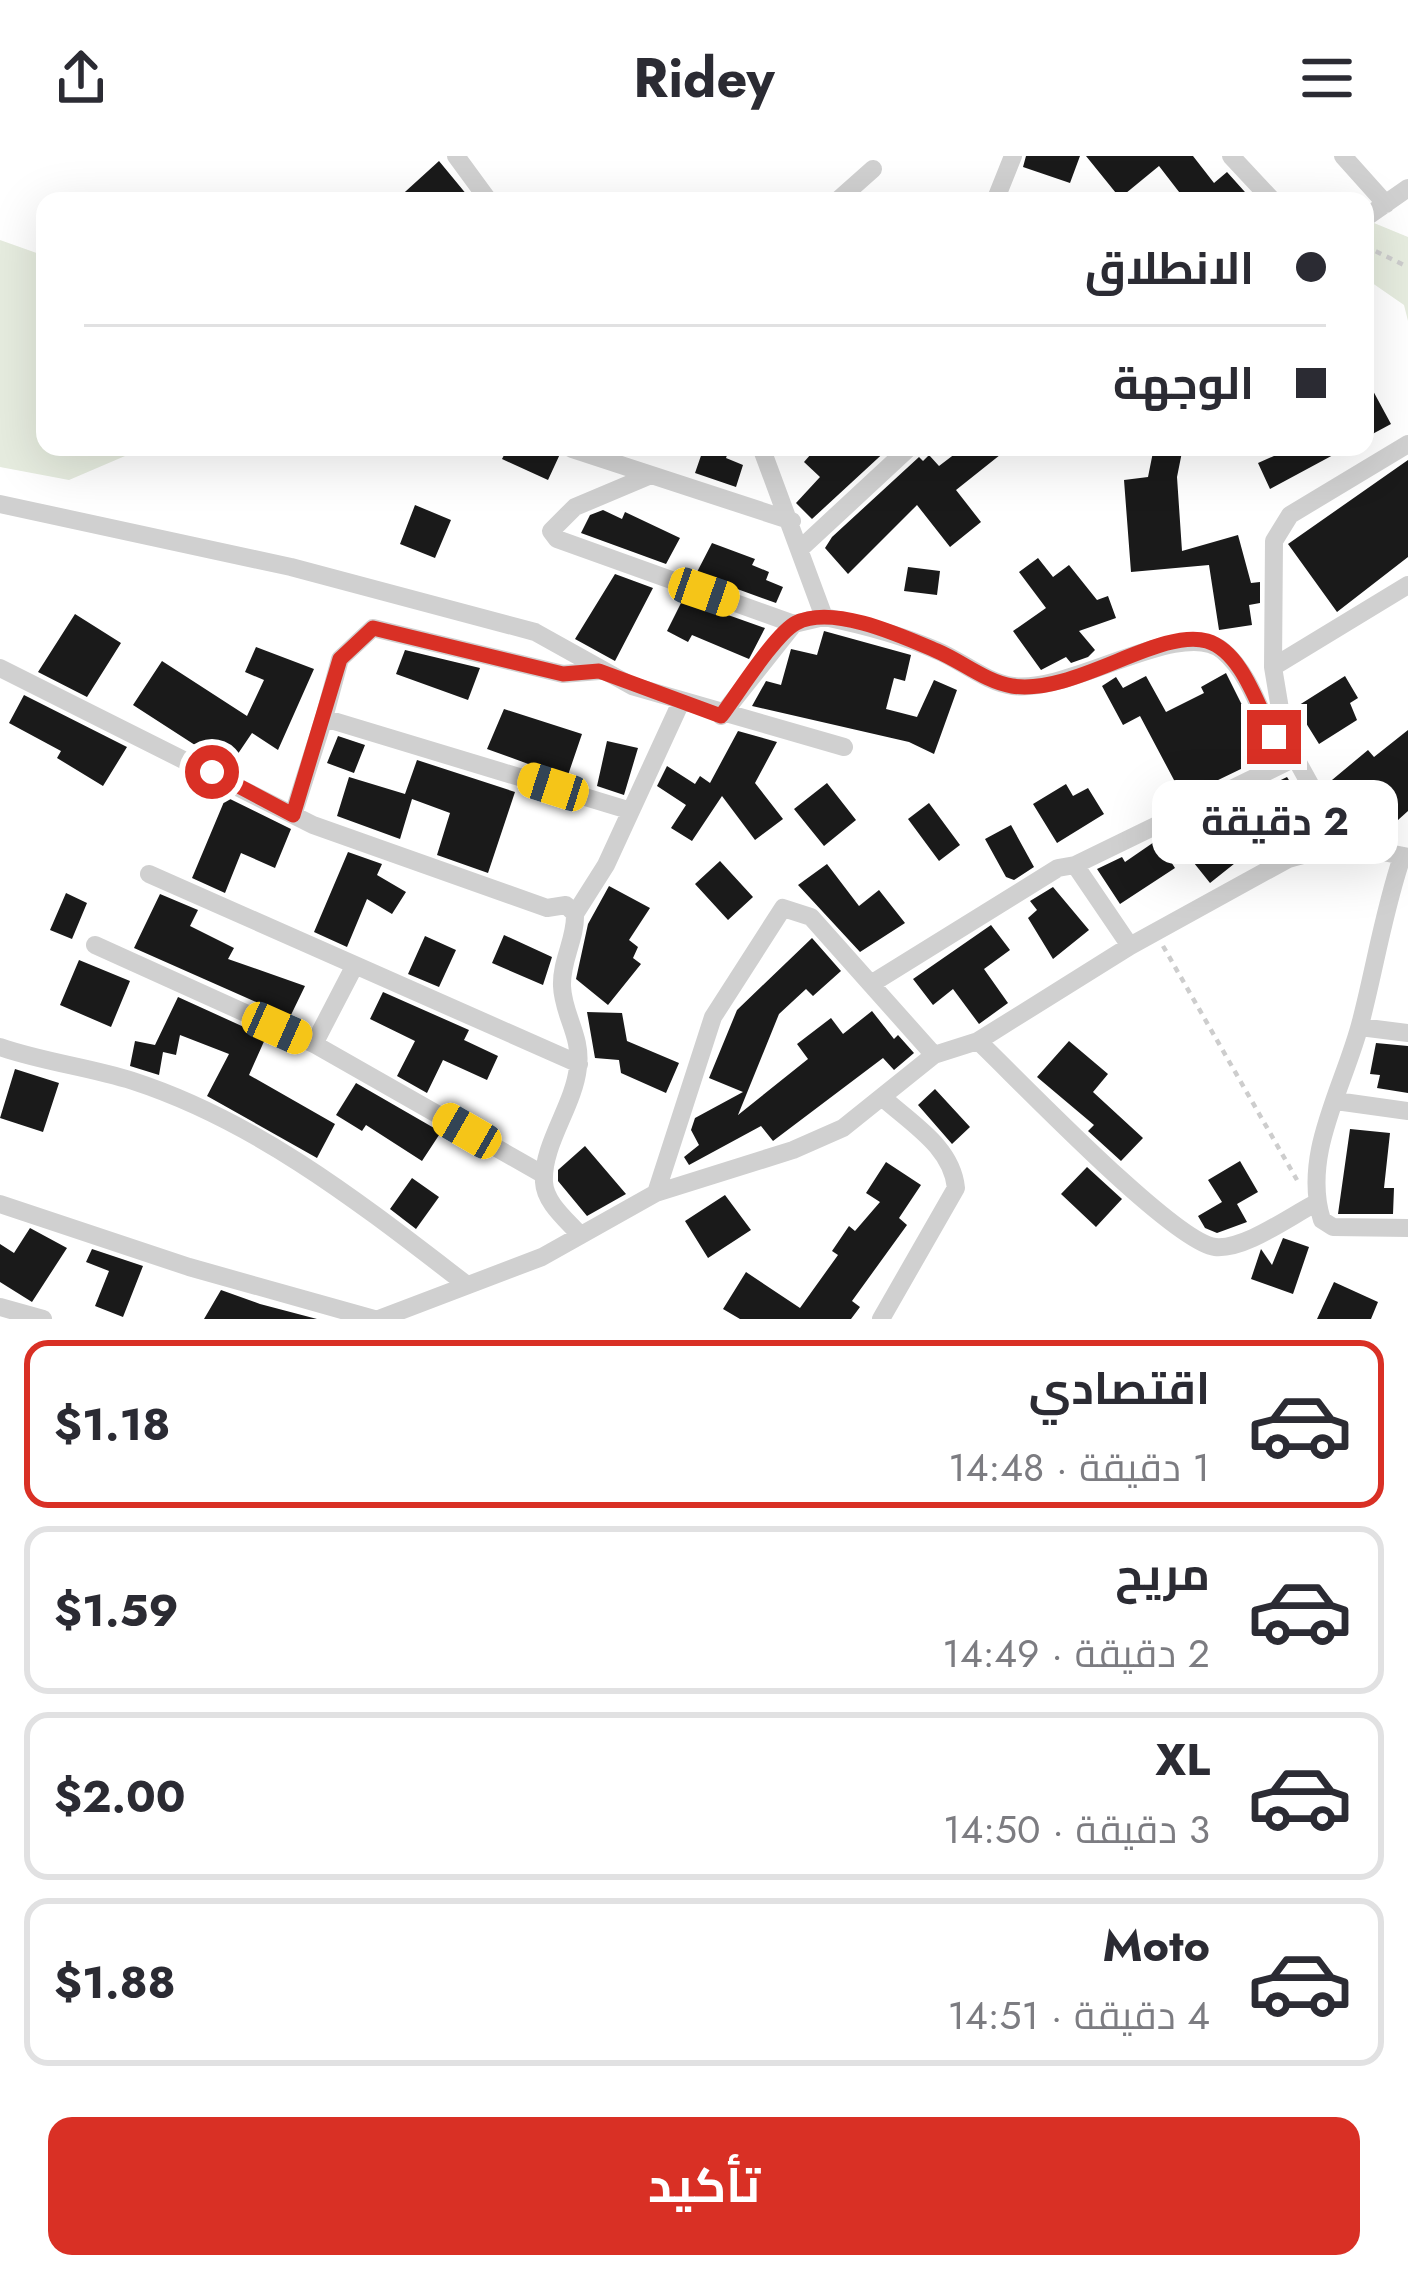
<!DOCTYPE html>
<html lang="ar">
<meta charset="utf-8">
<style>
:root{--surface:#fff;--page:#f2f2f3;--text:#2b2b33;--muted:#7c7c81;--line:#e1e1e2;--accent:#d93025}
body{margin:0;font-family:Jost,Cairo,sans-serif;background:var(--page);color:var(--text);direction:rtl;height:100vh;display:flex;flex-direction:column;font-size:45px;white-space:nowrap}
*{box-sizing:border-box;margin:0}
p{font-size:39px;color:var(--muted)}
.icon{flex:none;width:66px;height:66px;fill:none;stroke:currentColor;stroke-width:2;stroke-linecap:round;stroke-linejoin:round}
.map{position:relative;height:1163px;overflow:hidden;direction:ltr}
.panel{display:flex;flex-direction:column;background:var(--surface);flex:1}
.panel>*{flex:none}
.banner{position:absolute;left:36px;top:36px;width:1338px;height:264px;border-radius:24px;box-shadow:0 12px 48px #0002;direction:rtl;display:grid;align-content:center;height:264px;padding:0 48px;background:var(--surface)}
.end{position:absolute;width:54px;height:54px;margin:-27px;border:15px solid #d93025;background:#fff;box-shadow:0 0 0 6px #fff}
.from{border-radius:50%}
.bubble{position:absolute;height:84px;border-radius:24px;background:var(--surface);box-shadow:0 12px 48px #0002;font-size:39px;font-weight:700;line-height:84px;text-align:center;direction:rtl}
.car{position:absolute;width:36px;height:72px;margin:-36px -18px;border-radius:15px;box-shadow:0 0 9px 3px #0007;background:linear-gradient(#f5c518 24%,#345 0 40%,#f5c518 0 76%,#345 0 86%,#f5c518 0)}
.banner b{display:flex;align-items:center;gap:42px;height:114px;font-size:45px}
.banner b+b{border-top:3px solid var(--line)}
.banner i{width:30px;height:30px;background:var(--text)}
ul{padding:21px 0 0;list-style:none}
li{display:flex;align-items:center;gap:36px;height:168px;margin:0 24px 18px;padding:0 24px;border:6px solid var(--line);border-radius:24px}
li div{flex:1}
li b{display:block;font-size:45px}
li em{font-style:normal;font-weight:700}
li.selected{border-color:var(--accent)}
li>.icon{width:108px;height:108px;stroke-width:1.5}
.button{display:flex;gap:24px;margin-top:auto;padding:24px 48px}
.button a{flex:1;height:138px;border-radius:24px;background:var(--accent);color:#fff;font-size:48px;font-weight:700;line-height:138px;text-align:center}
header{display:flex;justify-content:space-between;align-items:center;height:156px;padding:0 48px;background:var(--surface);font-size:54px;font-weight:700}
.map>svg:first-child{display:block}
</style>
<header><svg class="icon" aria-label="menu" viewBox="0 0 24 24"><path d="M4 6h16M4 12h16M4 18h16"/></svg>Ridey<svg class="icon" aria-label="share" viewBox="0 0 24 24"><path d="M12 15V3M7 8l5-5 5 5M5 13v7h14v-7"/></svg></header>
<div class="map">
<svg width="1408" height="1163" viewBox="0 0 1408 1163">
<rect width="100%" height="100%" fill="#fff"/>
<path fill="#e6ecdf" d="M 1374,67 L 1408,81 L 1408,165 L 1404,149 L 1365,122 L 1365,72 Z
M 0,84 L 45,100 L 45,291 L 146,291 L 69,324 L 0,311 Z"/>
<path fill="#1a1a1a" d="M 1026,0 L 1080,0 L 1070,27 L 1023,11 Z
M 1086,0 L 1193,0 L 1214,27 L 1227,16 L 1253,45 L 1186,45 L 1159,10 L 1120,42 Z
M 439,5 L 472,45 L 395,45 Z
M 1365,220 L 1391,268 L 1365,282 Z
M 508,291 L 559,291 L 560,298 L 548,324 L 502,303 Z
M 704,291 L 730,291 L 726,302 L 743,309 L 736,331 L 695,317 Z
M 817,291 L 890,291 L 812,363 L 796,347 L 820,321 L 804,306 Z
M 964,291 L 1010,291 L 956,334 L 981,366 L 950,391 L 917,349 L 848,418 L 825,392 L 832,381 L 919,301 L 923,305 L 929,299 L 939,310 Z
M 1154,291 L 1183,291 L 1177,321 L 1182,395 L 1238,379 L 1251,427 L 1260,426 L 1260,447 L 1249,449 L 1252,469 L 1219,474 L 1209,409 L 1131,416 L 1124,324 L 1148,321 Z
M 1294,291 L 1348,291 L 1270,333 L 1258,307 Z
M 1408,304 L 1408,401 L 1337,456 L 1288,388 Z
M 415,349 L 451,364 L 435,402 L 400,388 Z
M 603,354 L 622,363 L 625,356 L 680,382 L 666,408 L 581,377 L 590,359 Z
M 712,387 L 755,403 L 752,409 L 769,416 L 766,424 L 783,431 L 776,447 L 696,418 Z
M 1038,402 L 1053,421 L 1069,409 L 1097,444 L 1108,440 L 1116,462 L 1079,475 L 1095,494 L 1088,501 L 1071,507 L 1066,501 L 1041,514 L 1013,475 L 1046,452 L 1019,416 Z
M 908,411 L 940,415 L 937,439 L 904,435 Z
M 615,418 L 653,432 L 615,505 L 575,483 Z
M 683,443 L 765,472 L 749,503 L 692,479 L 688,486 L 667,475 Z
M 75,458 L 121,487 L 87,541 L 38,516 Z
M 824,475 L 911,499 L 905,525 L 894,522 L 886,553 L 917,561 L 934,524 L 957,534 L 934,598 L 909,586 L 752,550 L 766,525 L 781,529 L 791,493 L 817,499 Z
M 256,491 L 314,513 L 278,594 L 252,577 L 229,611 L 133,549 L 162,505 L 247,560 L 264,524 L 245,516 Z
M 405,494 L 480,512 L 468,544 L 396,518 Z
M 1226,517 L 1261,587 L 1274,597 L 1183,641 L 1140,560 L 1123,569 L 1102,530 L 1116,521 L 1123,532 L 1146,520 L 1166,556 L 1204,537 L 1201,531 Z
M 1345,520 L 1358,542 L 1350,547 L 1357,564 L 1319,588 L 1296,551 Z
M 24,539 L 127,591 L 103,630 L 57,602 L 61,595 L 9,567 Z
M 504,553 L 582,578 L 567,622 L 487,593 Z
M 1408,574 L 1408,655 L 1398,664 L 1389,654 L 1369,670 L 1332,624 L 1368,594 L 1374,601 Z
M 738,575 L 777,586 L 755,627 L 783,663 L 755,684 L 722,640 L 692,685 L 671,672 L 686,649 L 657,630 L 667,610 L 695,628 L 700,620 L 710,627 Z
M 338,580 L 365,589 L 354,617 L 327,607 Z
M 607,585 L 638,592 L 624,639 L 597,630 Z
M 417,604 L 515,636 L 488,717 L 437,699 L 450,657 L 412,643 L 400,683 L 337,660 L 349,621 L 405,638 Z
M 1287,621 L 1299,640 L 1237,681 L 1249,696 L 1210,727 L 1182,692 L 1246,641 Z
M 827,627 L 856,664 L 824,690 L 794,653 Z
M 1066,628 L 1073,640 L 1088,632 L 1104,658 L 1057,687 L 1033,648 Z
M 226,641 L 291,673 L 275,712 L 241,697 L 225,737 L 192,722 Z
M 929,647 L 960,689 L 939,705 L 908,663 Z
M 1011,669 L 1034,711 L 1014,724 L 1006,721 L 985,683 Z
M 1157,684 L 1175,712 L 1120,748 L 1097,713 L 1122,701 L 1125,706 Z
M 348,696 L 382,708 L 377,719 L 406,736 L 392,758 L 367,743 L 347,791 L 314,776 Z
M 720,705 L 753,741 L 728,764 L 695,728 Z
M 827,708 L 859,750 L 879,734 L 905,767 L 860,796 L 798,729 Z
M 609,730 L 650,752 L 629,784 L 638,791 L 633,802 L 641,808 L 608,849 L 576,823 L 588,768 Z
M 1053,731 L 1089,774 L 1053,803 L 1028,762 L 1037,754 L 1030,745 Z
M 66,737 L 87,747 L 72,783 L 50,774 Z
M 160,738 L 198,754 L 190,770 L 234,792 L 228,803 L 305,830 L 290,861 L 134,792 Z
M 991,769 L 1010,794 L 984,813 L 1008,847 L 979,868 L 953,833 L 933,849 L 913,823 Z
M 504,779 L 552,801 L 543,829 L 492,807 Z
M 425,780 L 456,794 L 439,831 L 408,818 Z
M 812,782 L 841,815 L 813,840 L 806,833 L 779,858 L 738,959 L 808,903 L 797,888 L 831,862 L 843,878 L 872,855 L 894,883 L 898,879 L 914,897 L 894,914 L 883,902 L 773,985 L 761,970 L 689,1009 L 684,1001 L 699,989 L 691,974 L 695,962 L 743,936 L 709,922 L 737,854 Z
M 79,804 L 130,825 L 111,871 L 60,849 Z
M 383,836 L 469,874 L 464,884 L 498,900 L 487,924 L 443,904 L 427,937 L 397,920 L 415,885 L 370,863 Z
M 178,841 L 266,881 L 249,919 L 335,968 L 317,1002 L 207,940 L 229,898 L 180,879 L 176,899 L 163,896 L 159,919 L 130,910 L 135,885 L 155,889 Z
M 587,856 L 622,857 L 627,885 L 679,907 L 666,937 L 621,917 L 619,904 L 595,902 Z
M 1069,885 L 1108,918 L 1093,936 L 1143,982 L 1121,1005 L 1088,975 L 1094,969 L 1037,921 Z
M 1376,887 L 1408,890 L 1408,937 L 1377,932 L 1380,919 L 1370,918 Z
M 15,913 L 59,927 L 43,976 L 0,962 Z
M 356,927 L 441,976 L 422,1005 L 366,969 L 362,975 L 336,959 Z
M 935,933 L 970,971 L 952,988 L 918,949 Z
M 1350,973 L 1390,977 L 1384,1032 L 1394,1032 L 1393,1058 L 1338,1058 Z
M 585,990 L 626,1038 L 587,1060 L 558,1025 L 558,1014 Z
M 1240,1005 L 1258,1036 L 1237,1048 L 1247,1066 L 1217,1077 L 1205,1072 L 1198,1060 L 1222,1046 L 1208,1024 Z
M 886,1006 L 921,1029 L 899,1062 L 907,1069 L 852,1145 L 860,1151 L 851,1163 L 740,1163 L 723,1153 L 746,1116 L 800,1152 L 838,1099 L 832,1095 L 849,1070 L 855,1075 L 880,1046 L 866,1037 Z
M 1087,1011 L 1122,1043 L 1096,1071 L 1061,1038 Z
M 412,1022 L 439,1041 L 416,1073 L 390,1053 Z
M 725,1039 L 751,1074 L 708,1102 L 685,1065 Z
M 30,1072 L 67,1092 L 32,1146 L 0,1126 L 0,1088 L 14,1097 Z
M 1283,1082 L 1309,1091 L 1293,1138 L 1251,1123 L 1261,1093 L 1272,1109 Z
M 92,1093 L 143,1110 L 123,1161 L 95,1150 L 109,1115 L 86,1106 Z
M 1334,1126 L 1378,1146 L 1371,1163 L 1317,1163 Z
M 221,1134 L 260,1148 L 317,1163 L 204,1163 Z"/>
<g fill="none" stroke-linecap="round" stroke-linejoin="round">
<path stroke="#cdcdcd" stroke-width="4.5" stroke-dasharray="6 6" stroke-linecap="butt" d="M 1365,90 L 1408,111
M 1163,790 L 1297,1024"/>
<path stroke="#d0d0d0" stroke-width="18" d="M 456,0 L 489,45
M 1231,0 L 1273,45
M 1343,0 L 1386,48
M 837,45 L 873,13
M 995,45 L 1013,0
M 1365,62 L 1408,32
M 761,291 L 824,461 C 863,469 902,479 938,495 C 962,505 987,527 1013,530 C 1070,538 1183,460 1223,495 C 1248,516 1259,552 1273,581 L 1285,583
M 572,293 L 792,365
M 651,319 L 575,351 L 551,375 L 557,383 L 794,468
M 0,348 L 291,411 L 535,476 L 632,530 L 844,591
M 799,394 L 910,291
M 1273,511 L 1408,429
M 0,512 L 313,669 L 547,752 L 566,749 L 575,758 C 576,783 561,804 562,830 C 563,859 582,880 578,911 C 574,950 542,988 544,1026 C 545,1047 567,1064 580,1079
M 721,560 L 794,468 L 824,461
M 324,562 L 340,503 L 373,472 L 563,518 L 599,515
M 293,659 L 324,562 L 628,654
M 1343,688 L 1285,583 L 1273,511 L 1274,385 L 1290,359 L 1408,288
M 1402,701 C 1384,754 1375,811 1361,865 C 1345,929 1301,998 1322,1064 L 1333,1071 L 1408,1072
M 1075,709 L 1295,602
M 149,718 L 579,908
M 575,758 L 606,709 L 681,546
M 95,789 L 314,888 L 544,1019
M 871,828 L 1058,712 L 1075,709 L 1130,790
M 1360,871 L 1408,877
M 978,885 C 1017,922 1173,1086 1215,1091 C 1245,1094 1290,1060 1316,1047
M 314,888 L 355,809
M 0,891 C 43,906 89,911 133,925 C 259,966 364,1050 467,1129
M 1336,945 L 1408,955
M 656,1037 L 713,861 L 783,752 L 811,761 L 934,899
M 0,1048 L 189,1111 L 374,1163
M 0,1151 L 43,1163
M 379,1163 L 542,1101 L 656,1037 L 793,994 L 843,972 L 934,899 L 978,885 L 1130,790 L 1288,703 L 1343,688 L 1408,701
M 881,1163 L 956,1032 C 952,991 912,968 882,941"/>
</g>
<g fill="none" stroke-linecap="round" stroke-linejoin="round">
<path stroke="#d93025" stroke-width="15" d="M 212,616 L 293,659 L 340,503 L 373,472 L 563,518 L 599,515 L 721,560 C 737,539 775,478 796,467 C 833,448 902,480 937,495 C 961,505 986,526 1012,530 C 1074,540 1160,471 1207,485 C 1243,496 1258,552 1274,581"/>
</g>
</svg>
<i class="end from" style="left:212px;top:616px"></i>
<i class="end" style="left:1274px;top:581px"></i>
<div class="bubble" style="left:1152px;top:624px;width:246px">2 دقيقة</div>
<i class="car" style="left:704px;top:436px;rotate:109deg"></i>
<i class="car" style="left:553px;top:631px;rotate:288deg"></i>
<i class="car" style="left:277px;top:872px;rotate:114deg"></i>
<i class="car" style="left:467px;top:975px;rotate:300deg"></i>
<div class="banner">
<b><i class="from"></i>الانطلاق</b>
<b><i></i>الوجهة</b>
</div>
</div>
<section class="panel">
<ul>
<li class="selected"><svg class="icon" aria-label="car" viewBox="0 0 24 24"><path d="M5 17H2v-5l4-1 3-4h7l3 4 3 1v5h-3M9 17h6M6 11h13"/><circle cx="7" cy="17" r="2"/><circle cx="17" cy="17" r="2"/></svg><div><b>اقتصادي</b><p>1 دقيقة · 14:48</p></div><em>$1.18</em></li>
<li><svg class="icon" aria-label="car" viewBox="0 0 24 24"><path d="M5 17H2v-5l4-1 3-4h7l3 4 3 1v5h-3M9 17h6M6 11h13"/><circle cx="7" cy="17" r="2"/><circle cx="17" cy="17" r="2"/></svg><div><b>مريح</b><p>2 دقيقة · 14:49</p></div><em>$1.59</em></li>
<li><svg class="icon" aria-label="car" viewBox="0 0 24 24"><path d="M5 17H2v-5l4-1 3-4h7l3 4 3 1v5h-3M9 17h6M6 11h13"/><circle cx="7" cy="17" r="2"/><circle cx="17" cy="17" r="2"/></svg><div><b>XL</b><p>3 دقيقة · 14:50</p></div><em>$2.00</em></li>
<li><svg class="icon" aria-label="car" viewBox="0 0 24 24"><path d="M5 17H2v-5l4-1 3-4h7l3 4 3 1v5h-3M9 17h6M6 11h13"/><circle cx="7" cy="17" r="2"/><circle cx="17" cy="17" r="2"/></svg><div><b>Moto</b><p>4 دقيقة · 14:51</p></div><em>$1.88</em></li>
</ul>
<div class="button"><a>تأكيد</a></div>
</section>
